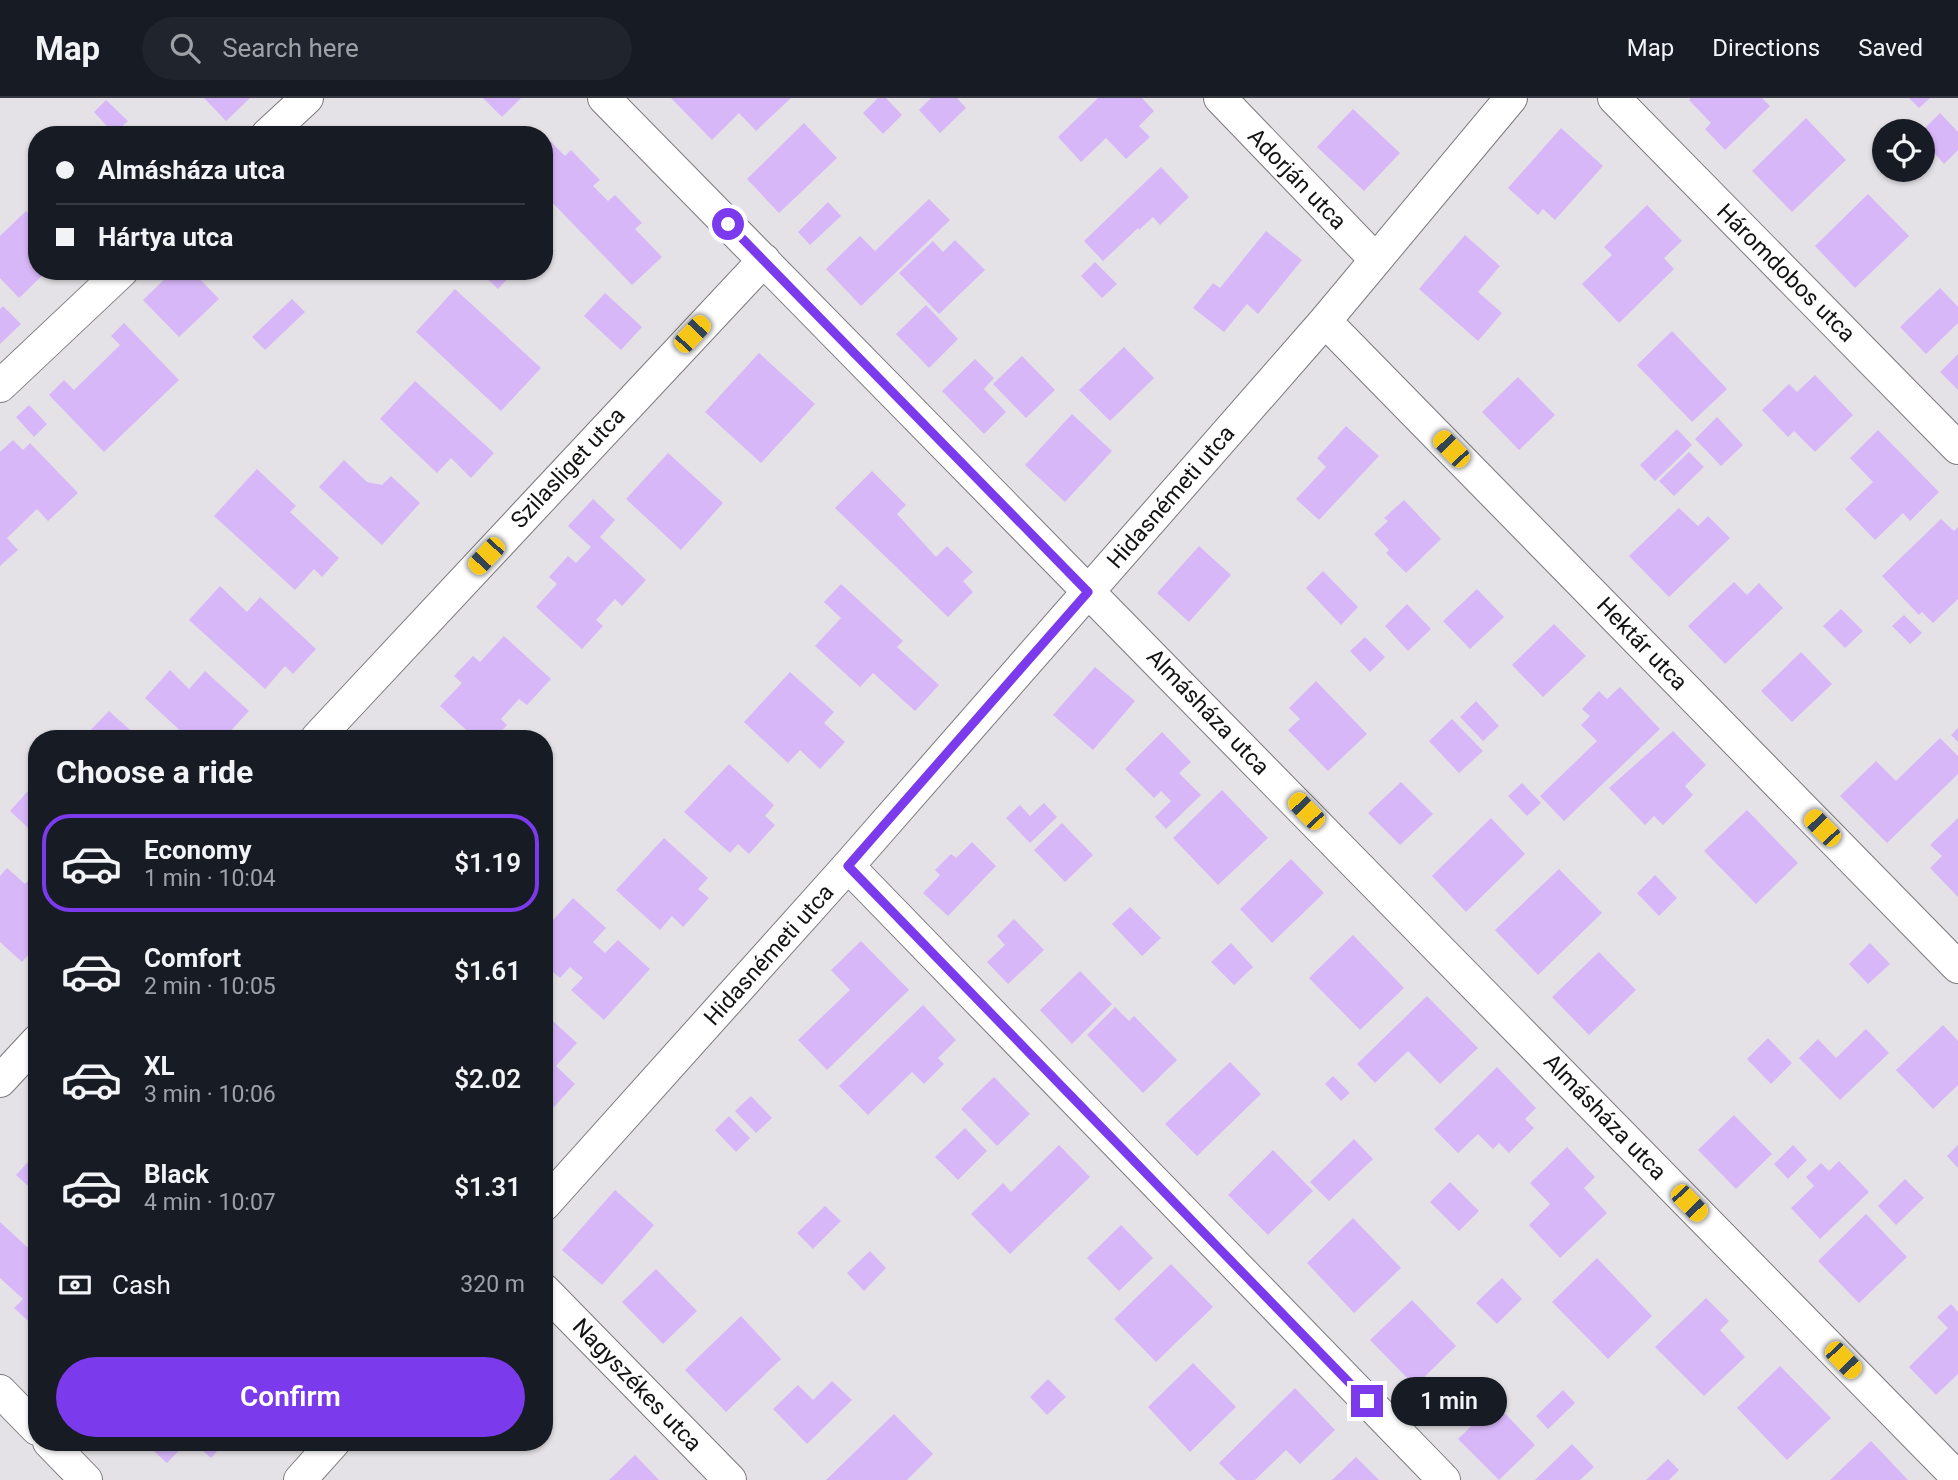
<!DOCTYPE html>
<meta charset="utf-8">
<style>
:root{--surface:#171b24;--page:#20242c;--text:#f1f3f6;--muted:#9ea1a6;--line:#363941;--accent:#7c3aed}
body{margin:0;font-family:Roboto,sans-serif;background:var(--page);color:var(--text);height:100vh;display:flex;flex-direction:column;font-size:26px;white-space:nowrap}
*{box-sizing:border-box;margin:0}
p{font-size:23px;color:var(--muted)}
.icon{flex:none;width:38px;height:38px;fill:none;stroke:currentColor;stroke-width:2;stroke-linecap:round;stroke-linejoin:round}
.map{position:relative;flex:1;overflow:hidden}
.side{position:absolute;left:28px;top:632px;width:525px;height:721px;display:flex;flex-direction:column;background:var(--surface);border-radius:28px;box-shadow:0 2px 5px #0004}
.side>*{flex:none}
.guide{position:absolute;left:28px;top:28px;width:525px;height:154px;border-radius:28px;box-shadow:0 2px 5px #0004;display:grid;align-content:center;height:154px;padding:0 28px;background:var(--surface)}
.controls{position:absolute;left:1872px;top:21px;display:grid;gap:14px}
.controls a{display:grid;place-items:center;width:63px;height:63px;border-radius:50%;background:var(--surface);box-shadow:0 2px 5px #0004;font-size:35px}
.end{position:absolute;width:32px;height:32px;margin:-16px;border:9px solid #7c3aed;background:#fff;box-shadow:0 0 0 4px #fff}
.from{border-radius:50%}
.bubble{position:absolute;height:49px;border-radius:24px;background:var(--surface);box-shadow:0 2px 5px #0004;font-size:23px;font-weight:600;line-height:49px;text-align:center}
.car{position:absolute;width:21px;height:42px;margin:-21px -10px;border-radius:9px;box-shadow:0 0 5px 2px #0007;background:linear-gradient(#f5c518 24%,#345 0 40%,#f5c518 0 76%,#345 0 86%,#f5c518 0)}
.guide b{display:flex;align-items:center;gap:24px;height:66px;font-size:26px}
.guide b+b{border-top:2px solid var(--line)}
.guide i{width:18px;height:18px;background:var(--text)}
ul{padding:0;list-style:none}
li{display:flex;align-items:center;gap:21px;height:98px;margin:0 14px 10px;padding:0 14px;border:4px solid transparent;border-radius:28px}
li div{flex:1}
li b{display:block;font-size:26px}
li em{font-style:normal;font-weight:600}
li.selected{border-color:var(--accent)}
li>.icon{width:63px;height:63px;stroke-width:1.5}
h2{padding:0 28px;font-size:32px;line-height:84px}
.pay{display:flex;align-items:center;gap:18px;height:77px;padding:0 28px;font-size:26px}
.pay p{margin-inline-start:auto}
.button{display:flex;gap:14px;margin-top:auto;padding:14px 28px}
.button a{flex:1;height:80px;border-radius:42px;background:var(--accent);color:#fff;font-size:28px;font-weight:600;line-height:80px;text-align:center}
header{display:flex;align-items:center;gap:42px;box-sizing:border-box;height:98px;padding:0 35px;background:var(--surface);border-bottom:2px solid var(--line)}
header strong{font-size:33px}
nav{display:flex;gap:38px;margin-inline-start:auto;font-size:24px}
.search{width:490px;height:63px;background:var(--page);display:flex;align-items:center;gap:18px;box-sizing:border-box;padding:0 24px;border-radius:38px;color:var(--muted);font-size:26px}
.map>svg:first-child{display:block}
</style>
<header>
<strong>Map</strong>
<div class="search"><svg class="icon" aria-label="search" viewBox="0 0 24 24"><circle cx="10" cy="10" r="6"/><path d="M15 15l6 6"/></svg>Search here</div>
<nav><a>Map</a><a>Directions</a><a>Saved</a></nav>
</header>
<div class="map">
<svg width="1958" height="1382" viewBox="0 0 1958 1382">
<rect width="100%" height="100%" fill="#e4e2e6"/>
<path fill="#d8b7f8" d="M 204,0 L 250,0 L 226,23 Z
M 483,0 L 521,0 L 502,19 Z
M 671,0 L 791,0 L 756,33 L 739,15 L 712,42 Z
M 878,0 L 886,0 L 902,17 L 883,36 L 863,15 Z
M 931,0 L 957,0 L 966,10 L 940,35 L 919,12 Z
M 1098,0 L 1142,0 L 1154,13 L 1139,28 L 1150,39 L 1126,61 L 1106,40 L 1081,64 L 1058,39 Z
M 1691,0 L 1762,0 L 1770,8 L 1725,52 L 1705,31 L 1711,25 L 1689,2 Z
M 1909,0 L 1930,0 L 1919,10 Z
M 106,2 L 128,23 L 114,36 L 94,14 Z
M 1353,11 L 1400,55 L 1364,93 L 1317,49 Z
M 1940,15 L 1958,34 L 1958,52 L 1944,66 L 1923,42 L 1923,32 Z
M 1806,20 L 1846,62 L 1792,114 L 1752,73 Z
M 804,25 L 837,60 L 779,115 L 747,81 Z
M 1561,30 L 1603,68 L 1555,122 L 1543,111 L 1538,117 L 1508,90 Z
M 541,34 L 565,58 L 571,52 L 600,82 L 593,88 L 608,103 L 615,97 L 642,125 L 635,131 L 662,159 L 632,187 L 544,96 L 544,37 L 538,37 Z
M 1161,69 L 1189,99 L 1160,127 L 1153,119 L 1139,132 L 1138,130 L 1103,163 L 1084,143 Z
M 1868,96 L 1909,138 L 1855,190 L 1815,148 Z
M 929,101 L 950,122 L 861,208 L 826,171 L 860,138 L 875,153 Z
M 828,104 L 841,118 L 810,147 L 798,134 Z
M 1647,107 L 1682,143 L 1664,160 L 1674,171 L 1619,225 L 1582,186 L 1612,157 L 1604,149 Z
M 26,113 L 37,124 L 37,173 L 47,173 L 19,200 L 0,180 L 0,138 Z
M 1266,133 L 1302,162 L 1258,216 L 1247,206 L 1224,234 L 1193,210 L 1213,185 L 1220,190 Z
M 1465,137 L 1500,168 L 1478,194 L 1502,215 L 1478,243 L 1419,191 Z
M 955,142 L 985,172 L 939,216 L 899,175 L 933,143 L 943,154 Z
M 544,143 L 554,153 L 544,163 Z
M 1095,164 L 1117,186 L 1102,200 L 1081,178 Z
M 173,173 L 192,173 L 219,201 L 179,239 L 143,202 Z
M 479,173 L 515,173 L 498,191 Z
M 1940,190 L 1958,209 L 1958,225 L 1926,256 L 1900,229 Z
M 455,191 L 541,270 L 501,313 L 416,234 Z
M 605,195 L 642,229 L 621,252 L 584,218 Z
M 292,201 L 305,214 L 265,252 L 252,239 Z
M 926,207 L 958,241 L 929,270 L 896,236 Z
M 3,208 L 21,226 L 0,246 L 0,211 Z
M 124,225 L 179,282 L 104,354 L 49,297 L 64,282 L 74,292 L 120,247 L 111,238 Z
M 1672,233 L 1727,291 L 1692,324 L 1637,267 Z
M 1124,249 L 1154,280 L 1110,323 L 1079,292 Z
M 759,255 L 815,306 L 761,365 L 705,314 Z
M 1958,256 L 1958,292 L 1940,274 Z
M 1022,258 L 1055,292 L 1026,320 L 993,286 Z
M 975,261 L 994,280 L 984,291 L 1006,314 L 984,336 L 942,293 Z
M 1815,277 L 1853,317 L 1815,354 L 1794,333 L 1788,339 L 1762,312 L 1789,286 L 1797,294 Z
M 1518,279 L 1555,317 L 1519,352 L 1482,314 Z
M 415,283 L 494,355 L 471,380 L 451,360 L 437,375 L 380,321 Z
M 29,307 L 47,326 L 34,339 L 16,319 Z
M 1072,316 L 1112,353 L 1065,404 L 1025,367 Z
M 1717,319 L 1743,347 L 1721,368 L 1695,341 Z
M 1346,328 L 1379,358 L 1319,422 L 1296,401 L 1326,369 L 1317,360 Z
M 1677,331 L 1692,347 L 1655,383 L 1640,367 Z
M 1878,332 L 1939,394 L 1910,423 L 1903,415 L 1875,442 L 1845,411 L 1873,384 L 1850,360 Z
M 13,342 L 23,352 L 30,345 L 78,395 L 48,423 L 37,411 L 7,440 L 18,452 L 0,468 L 0,354 Z
M 1689,354 L 1704,369 L 1674,398 L 1659,383 Z
M 668,355 L 723,405 L 681,452 L 626,401 Z
M 344,362 L 367,384 L 382,387 L 391,378 L 420,405 L 382,447 L 319,389 Z
M 257,371 L 296,408 L 290,414 L 339,460 L 322,479 L 314,471 L 295,492 L 214,418 Z
M 872,373 L 906,407 L 897,416 L 936,459 L 947,448 L 973,474 L 963,483 L 973,494 L 948,519 L 835,410 Z
M 593,401 L 615,422 L 600,439 L 646,482 L 622,508 L 615,501 L 596,522 L 603,528 L 582,551 L 536,509 L 557,486 L 549,479 L 568,458 L 576,465 L 591,449 L 568,428 Z
M 1404,402 L 1441,441 L 1406,475 L 1386,455 L 1389,452 L 1374,436 L 1388,423 L 1384,420 Z
M 1679,410 L 1698,428 L 1708,418 L 1730,440 L 1669,499 L 1629,458 Z
M 1941,421 L 1954,433 L 1958,429 L 1958,501 L 1933,525 L 1922,514 L 1919,517 L 1882,478 Z
M 1199,448 L 1231,477 L 1189,524 L 1157,495 Z
M 1323,473 L 1358,509 L 1341,527 L 1306,490 Z
M 1734,484 L 1747,497 L 1759,485 L 1783,510 L 1725,566 L 1688,528 Z
M 841,486 L 903,543 L 897,549 L 939,587 L 915,613 L 873,575 L 860,589 L 815,548 L 841,520 L 824,504 Z
M 220,488 L 247,514 L 260,499 L 316,551 L 293,576 L 285,568 L 265,591 L 189,522 Z
M 1477,491 L 1504,519 L 1470,551 L 1443,523 Z
M 1407,506 L 1431,531 L 1408,553 L 1385,528 Z
M 1841,511 L 1863,533 L 1845,550 L 1823,528 Z
M 1904,517 L 1922,535 L 1910,546 L 1892,528 Z
M 1554,526 L 1586,558 L 1543,599 L 1512,567 Z
M 504,538 L 551,581 L 527,607 L 519,601 L 501,621 L 507,627 L 495,640 L 475,640 L 440,608 L 462,585 L 454,578 L 473,558 L 480,564 Z
M 1365,539 L 1385,559 L 1370,574 L 1350,553 Z
M 1801,554 L 1832,586 L 1792,624 L 1761,593 Z
M 1095,569 L 1135,603 L 1093,652 L 1053,617 Z
M 170,572 L 189,591 L 205,573 L 249,613 L 224,640 L 188,640 L 145,600 Z
M 790,574 L 834,614 L 824,625 L 845,644 L 820,671 L 800,652 L 788,665 L 744,624 Z
M 1316,583 L 1367,636 L 1328,673 L 1288,632 L 1300,621 L 1289,610 Z
M 1620,589 L 1660,631 L 1564,723 L 1540,698 L 1597,643 L 1581,627 L 1590,618 L 1582,611 L 1599,593 L 1607,601 Z
M 1476,603 L 1499,628 L 1483,643 L 1460,619 Z
M 109,613 L 139,640 L 83,640 Z
M 1452,621 L 1483,653 L 1459,675 L 1429,643 Z
M 1958,630 L 1958,644 L 1951,637 Z
M 1673,633 L 1706,667 L 1685,688 L 1693,697 L 1663,727 L 1654,718 L 1645,727 L 1609,690 Z
M 1162,634 L 1191,664 L 1179,675 L 1201,697 L 1166,731 L 1155,719 L 1171,703 L 1161,693 L 1154,700 L 1125,671 Z
M 1940,640 L 1958,658 L 1958,676 L 1887,745 L 1840,698 L 1876,663 L 1896,683 Z
M 729,666 L 774,707 L 765,718 L 775,727 L 749,756 L 738,746 L 730,755 L 684,714 Z
M 37,683 L 37,738 L 10,713 Z
M 1401,684 L 1433,716 L 1400,747 L 1368,715 Z
M 1522,685 L 1541,705 L 1527,718 L 1508,698 Z
M 1222,692 L 1268,740 L 1218,787 L 1173,740 Z
M 1044,705 L 1057,719 L 1030,745 L 1006,720 L 1020,707 L 1030,718 Z
M 1747,712 L 1798,765 L 1756,806 L 1704,753 Z
M 1491,720 L 1525,756 L 1466,814 L 1432,778 Z
M 1958,720 L 1958,799 L 1930,770 L 1942,758 L 1930,747 Z
M 1062,725 L 1093,757 L 1065,784 L 1034,752 Z
M 664,740 L 708,780 L 698,791 L 709,800 L 683,829 L 672,818 L 660,832 L 616,792 Z
M 972,744 L 996,768 L 948,818 L 923,795 L 940,777 L 935,772 L 951,756 L 956,760 Z
M 1291,761 L 1324,795 L 1272,845 L 1240,811 Z
M 7,770 L 25,786 L 29,782 L 37,788 L 37,847 L 22,864 L 0,844 L 0,778 Z
M 1559,771 L 1602,815 L 1538,877 L 1495,832 Z
M 1655,777 L 1677,800 L 1659,818 L 1637,795 Z
M 573,800 L 606,830 L 593,844 L 605,855 L 618,842 L 650,871 L 604,922 L 571,892 L 583,880 L 570,869 L 560,880 L 544,866 L 544,832 Z
M 1130,809 L 1161,840 L 1142,858 L 1112,826 Z
M 1014,821 L 1044,852 L 1008,886 L 987,864 L 1005,847 L 997,838 Z
M 1353,837 L 1404,890 L 1360,932 L 1309,880 Z
M 861,843 L 909,892 L 827,972 L 798,942 L 850,892 L 831,872 Z
M 1231,845 L 1253,869 L 1234,887 L 1211,864 Z
M 1870,845 L 1890,866 L 1868,886 L 1849,866 Z
M 1599,854 L 1636,892 L 1589,937 L 1552,899 Z
M 1080,873 L 1112,906 L 1072,946 L 1040,912 Z
M 1427,898 L 1478,950 L 1440,986 L 1408,953 L 1375,985 L 1357,966 Z
M 923,907 L 956,942 L 938,960 L 944,966 L 924,986 L 912,974 L 868,1017 L 839,988 Z
M 1115,909 L 1129,923 L 1134,918 L 1177,962 L 1143,995 L 1087,937 Z
M 544,915 L 577,945 L 556,968 L 575,986 L 553,1010 L 544,1002 Z
M 1943,927 L 1958,943 L 1958,987 L 1933,1011 L 1896,972 Z
M 1866,931 L 1889,955 L 1840,1002 L 1799,960 L 1818,941 L 1836,960 Z
M 1768,940 L 1792,965 L 1771,986 L 1747,961 Z
M 1230,964 L 1261,996 L 1197,1058 L 1165,1026 Z
M 1497,969 L 1536,1010 L 1525,1021 L 1534,1030 L 1509,1055 L 1499,1045 L 1493,1051 L 1478,1036 L 1458,1055 L 1434,1031 Z
M 1333,978 L 1350,995 L 1341,1003 L 1325,986 Z
M 994,979 L 1030,1016 L 997,1048 L 961,1011 Z
M 751,998 L 772,1020 L 756,1035 L 735,1013 Z
M 1734,1017 L 1772,1056 L 1736,1091 L 1698,1052 Z
M 729,1018 L 750,1040 L 736,1054 L 715,1032 Z
M 965,1030 L 987,1053 L 958,1082 L 935,1059 Z
M 1354,1041 L 1373,1061 L 1329,1103 L 1310,1084 Z
M 1059,1047 L 1090,1079 L 1010,1156 L 971,1116 L 1003,1085 L 1011,1094 Z
M 1793,1047 L 1807,1062 L 1788,1081 L 1774,1066 Z
M 1958,1047 L 1958,1070 L 1947,1058 Z
M 1567,1049 L 1595,1079 L 1584,1090 L 1607,1115 L 1560,1160 L 1529,1127 L 1550,1106 L 1530,1085 Z
M 1273,1052 L 1313,1093 L 1268,1137 L 1228,1097 Z
M 37,1054 L 37,1096 L 16,1077 Z
M 1839,1063 L 1869,1094 L 1820,1141 L 1791,1110 L 1814,1088 L 1806,1079 L 1821,1065 L 1829,1073 Z
M 1905,1081 L 1924,1100 L 1896,1127 L 1878,1108 Z
M 1450,1084 L 1479,1113 L 1459,1133 L 1430,1104 Z
M 615,1092 L 654,1127 L 602,1187 L 562,1152 Z
M 825,1108 L 841,1123 L 813,1151 L 797,1135 Z
M 1866,1116 L 1907,1159 L 1859,1205 L 1818,1163 Z
M 1353,1120 L 1401,1170 L 1354,1215 L 1307,1165 Z
M 0,1124 L 37,1158 L 37,1231 L 14,1210 L 23,1201 L 0,1180 Z
M 1121,1127 L 1153,1160 L 1119,1193 L 1087,1160 Z
M 870,1153 L 886,1170 L 864,1193 L 847,1175 Z
M 1597,1160 L 1652,1218 L 1608,1261 L 1552,1204 Z
M 1171,1166 L 1213,1209 L 1156,1264 L 1114,1221 Z
M 656,1171 L 697,1213 L 663,1246 L 622,1204 Z
M 1502,1180 L 1522,1201 L 1497,1226 L 1476,1205 Z
M 1706,1200 L 1729,1223 L 1720,1232 L 1745,1259 L 1704,1298 L 1655,1249 Z
M 1412,1202 L 1456,1248 L 1415,1288 L 1370,1242 Z
M 1951,1206 L 1958,1214 L 1958,1276 L 1936,1297 L 1909,1269 L 1948,1230 L 1937,1219 Z
M 741,1218 L 781,1261 L 726,1314 L 685,1272 Z
M 1193,1265 L 1236,1309 L 1190,1354 L 1148,1309 Z
M 1780,1268 L 1831,1320 L 1787,1362 L 1737,1310 Z
M 1048,1281 L 1066,1299 L 1047,1317 L 1030,1299 Z
M 832,1283 L 852,1302 L 807,1346 L 773,1311 L 798,1287 L 813,1302 Z
M 1295,1290 L 1335,1332 L 1300,1366 L 1286,1352 L 1255,1382 L 1236,1382 L 1219,1365 Z
M 1563,1292 L 1575,1305 L 1548,1331 L 1536,1318 Z
M 1495,1305 L 1535,1347 L 1499,1382 L 1458,1341 Z
M 894,1316 L 933,1356 L 907,1382 L 826,1382 Z
M 1871,1343 L 1908,1382 L 1830,1382 Z
M 144,1344 L 187,1344 L 167,1365 Z
M 193,1344 L 225,1344 L 211,1360 Z
M 1572,1346 L 1594,1369 L 1580,1382 L 1535,1382 Z
M 635,1357 L 659,1382 L 609,1382 Z
M 1356,1359 L 1379,1382 L 1332,1382 Z
M 1668,1361 L 1679,1372 L 1669,1382 L 1646,1382 Z"/>
<g fill="none" stroke-linecap="round" stroke-linejoin="round">
<defs>
<path id="minor" d="M 604,0 L 1958,1380
M 1220,0 L 1375,161
M 1614,0 L 1958,350
M 267,37 L 307,0
M 1325,223 L 1958,869
M 0,288 L 122,173
M 317,640 L 764,162
M 848,768 L 1444,1382
M 0,983 L 37,943
M 544,1107 L 848,768 L 1325,223 L 1511,0
M 544,1192 L 730,1382
M 0,1293 L 37,1331
M 49,1344 L 86,1382
M 300,1382 L 334,1344"/>
</defs>
<use href="#minor" stroke="#7b797d" stroke-width="34"/>
<use href="#minor" stroke="#fff" stroke-width="32"/>
</g>
<g fill="none" stroke-linecap="round" stroke-linejoin="round">
<path stroke="#7c3aed" stroke-width="9" d="M 728,126 L 1088,494 L 848,768 L 1367,1303"/>
</g>
<g text-anchor="middle" dominant-baseline="central" stroke-width="5" stroke-linejoin="round" paint-order="stroke">
<g font-size="23" fill="#131314" stroke="#fff">
<text transform="translate(1297 81) rotate(46)">Adorján utca</text>
<text transform="translate(1786 175) rotate(45)">Háromdobos utca</text>
<text transform="translate(568 370) rotate(-47)">Szilasliget utca</text>
<text transform="translate(1171 399) rotate(-49)">Hidasnémeti utca</text>
<text transform="translate(1642 546) rotate(46)">Hektár utca</text>
<text transform="translate(1208 614) rotate(46)">Almásháza utca</text>
<text transform="translate(769 857) rotate(-48)">Hidasnémeti utca</text>
<text transform="translate(1605 1019) rotate(46)">Almásháza utca</text>
<text transform="translate(637 1287) rotate(46)">Nagyszékes utca</text>
</g>
</g>
</svg>
<div class="controls">
<a><svg class="icon" aria-label="locate" viewBox="0 0 24 24"><circle cx="12" cy="12" r="6"/><path d="M12 2v4M12 18v4M2 12h4M18 12h4"/></svg></a>
</div>
<i class="end from" style="left:728px;top:126px"></i>
<i class="end" style="left:1367px;top:1303px"></i>
<div class="bubble" style="left:1391px;top:1279px;width:116px">1 min</div>
<i class="car" style="left:692px;top:236px;rotate:43deg"></i>
<i class="car" style="left:1451px;top:351px;rotate:316deg"></i>
<i class="car" style="left:486px;top:458px;rotate:223deg"></i>
<i class="car" style="left:1306px;top:713px;rotate:316deg"></i>
<i class="car" style="left:1822px;top:730px;rotate:316deg"></i>
<i class="car" style="left:1689px;top:1105px;rotate:136deg"></i>
<i class="car" style="left:1843px;top:1262px;rotate:136deg"></i>
<div class="guide">
<b><i class="from"></i>Almásháza utca</b>
<b><i></i>Hártya utca</b>
</div>
<section class="side">
<h2>Choose a ride</h2>
<ul>
<li class="selected"><svg class="icon" aria-label="car" viewBox="0 0 24 24"><path d="M5 17H2v-5l4-1 3-4h7l3 4 3 1v5h-3M9 17h6M6 11h13"/><circle cx="7" cy="17" r="2"/><circle cx="17" cy="17" r="2"/></svg><div><b>Economy</b><p>1 min · 10:04</p></div><em>$1.19</em></li>
<li><svg class="icon" aria-label="car" viewBox="0 0 24 24"><path d="M5 17H2v-5l4-1 3-4h7l3 4 3 1v5h-3M9 17h6M6 11h13"/><circle cx="7" cy="17" r="2"/><circle cx="17" cy="17" r="2"/></svg><div><b>Comfort</b><p>2 min · 10:05</p></div><em>$1.61</em></li>
<li><svg class="icon" aria-label="car" viewBox="0 0 24 24"><path d="M5 17H2v-5l4-1 3-4h7l3 4 3 1v5h-3M9 17h6M6 11h13"/><circle cx="7" cy="17" r="2"/><circle cx="17" cy="17" r="2"/></svg><div><b>XL</b><p>3 min · 10:06</p></div><em>$2.02</em></li>
<li><svg class="icon" aria-label="car" viewBox="0 0 24 24"><path d="M5 17H2v-5l4-1 3-4h7l3 4 3 1v5h-3M9 17h6M6 11h13"/><circle cx="7" cy="17" r="2"/><circle cx="17" cy="17" r="2"/></svg><div><b>Black</b><p>4 min · 10:07</p></div><em>$1.31</em></li>
</ul>
<div class="pay"><svg class="icon" aria-label="cash" viewBox="0 0 24 24"><path d="M3 7h18v10H3z"/><circle cx="12" cy="12" r="2"/></svg>Cash<p>320 m</p></div>
<div class="button"><a>Confirm</a></div>
</section>
</div>
